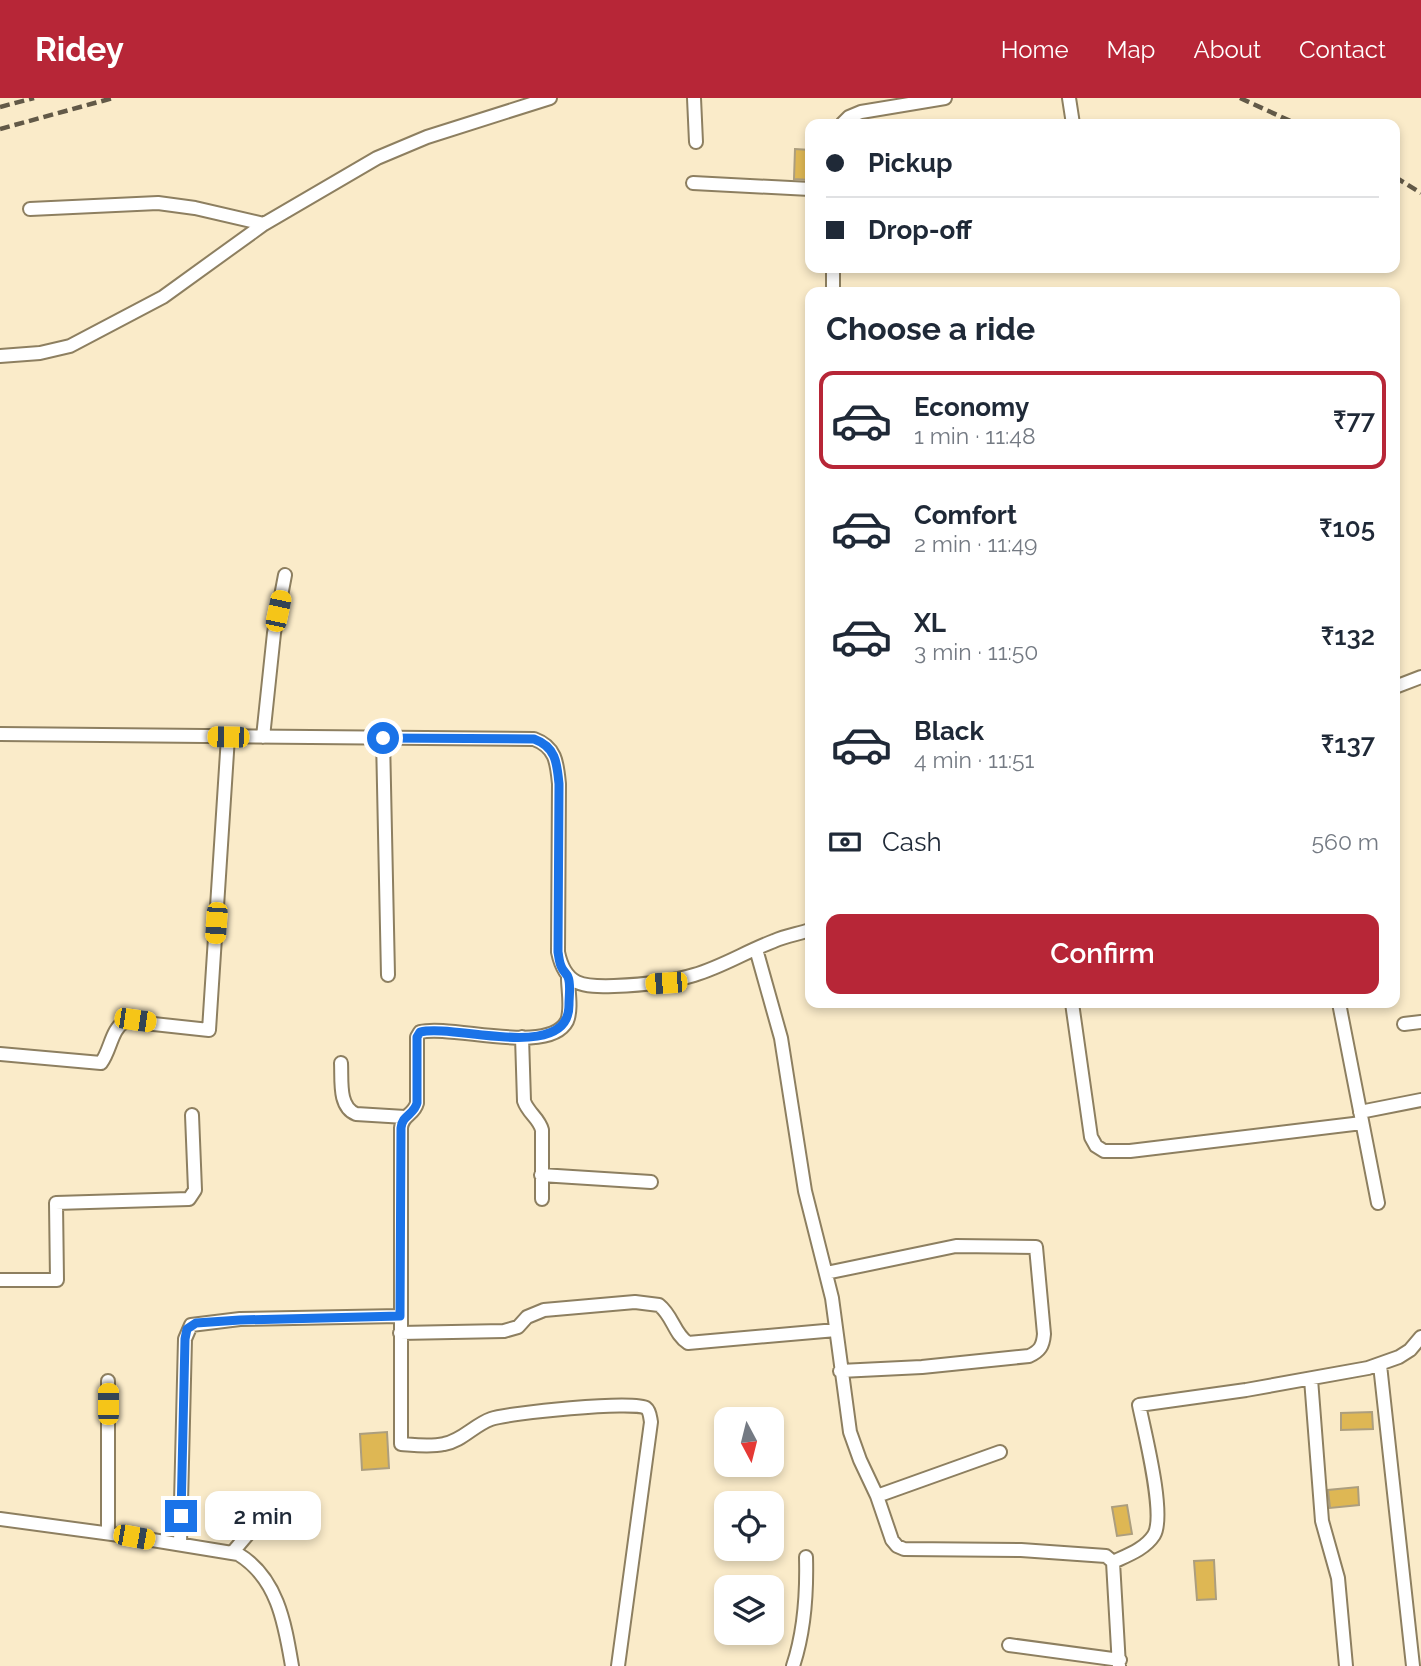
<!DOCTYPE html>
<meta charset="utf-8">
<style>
:root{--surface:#fff;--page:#f6f6f7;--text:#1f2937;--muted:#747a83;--line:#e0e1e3;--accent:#b72637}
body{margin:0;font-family:Raleway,sans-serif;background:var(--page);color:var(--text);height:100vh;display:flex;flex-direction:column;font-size:26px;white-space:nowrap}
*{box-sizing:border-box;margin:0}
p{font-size:23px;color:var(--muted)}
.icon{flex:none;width:38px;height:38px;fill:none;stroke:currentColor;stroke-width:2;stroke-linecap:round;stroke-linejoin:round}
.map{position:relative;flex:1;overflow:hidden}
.details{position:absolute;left:805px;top:189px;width:595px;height:721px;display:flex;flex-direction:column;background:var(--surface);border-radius:14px;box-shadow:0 4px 10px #0003}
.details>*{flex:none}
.banner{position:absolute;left:805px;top:21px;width:595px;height:154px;border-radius:14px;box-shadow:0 4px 10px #0003;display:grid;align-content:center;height:154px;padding:0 21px;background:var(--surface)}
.needle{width:46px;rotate:173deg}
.buttons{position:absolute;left:714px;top:1309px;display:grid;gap:14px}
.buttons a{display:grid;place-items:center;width:70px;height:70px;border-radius:14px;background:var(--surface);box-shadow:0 4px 10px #0003;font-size:35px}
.end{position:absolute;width:32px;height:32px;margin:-16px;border:9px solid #1a73e8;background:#fff;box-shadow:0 0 0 4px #fff}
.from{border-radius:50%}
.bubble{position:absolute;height:49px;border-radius:14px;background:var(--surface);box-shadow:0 4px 10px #0003;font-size:23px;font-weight:600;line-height:49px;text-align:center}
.car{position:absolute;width:21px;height:42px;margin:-21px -10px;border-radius:9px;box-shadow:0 0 5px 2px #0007;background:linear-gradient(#f5c518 24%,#345 0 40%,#f5c518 0 76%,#345 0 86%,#f5c518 0)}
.banner b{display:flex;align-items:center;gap:24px;height:66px;font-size:26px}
.banner b+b{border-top:2px solid var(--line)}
.banner i{width:18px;height:18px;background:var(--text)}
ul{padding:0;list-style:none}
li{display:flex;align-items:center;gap:21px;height:98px;margin:0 14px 10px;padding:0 7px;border:4px solid transparent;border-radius:14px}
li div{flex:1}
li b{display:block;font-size:26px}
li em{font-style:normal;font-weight:600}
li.on{border-color:var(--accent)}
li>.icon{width:63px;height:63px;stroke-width:1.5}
h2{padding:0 21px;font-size:32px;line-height:84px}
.pay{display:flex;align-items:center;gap:18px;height:77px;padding:0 21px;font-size:26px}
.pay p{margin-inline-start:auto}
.primary-button{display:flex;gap:14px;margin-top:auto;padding:14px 21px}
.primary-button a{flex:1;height:80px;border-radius:14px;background:var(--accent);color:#fff;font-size:28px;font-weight:600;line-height:80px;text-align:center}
header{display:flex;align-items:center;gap:42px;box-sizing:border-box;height:98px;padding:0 35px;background:var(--accent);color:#fff}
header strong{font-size:33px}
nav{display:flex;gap:38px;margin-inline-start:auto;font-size:24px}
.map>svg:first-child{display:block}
</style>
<header>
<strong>Ridey</strong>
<nav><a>Home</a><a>Map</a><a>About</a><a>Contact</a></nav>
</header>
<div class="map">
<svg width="1421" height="1568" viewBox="0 0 1421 1568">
<rect width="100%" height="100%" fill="#faebc9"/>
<path fill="#deb754" stroke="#ac9e7e" stroke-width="2" d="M 795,51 L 810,52 L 810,82 L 794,81 Z
M 1372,1314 L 1373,1331 L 1341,1332 L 1341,1315 Z
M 387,1334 L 389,1370 L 362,1372 L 360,1336 Z
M 1358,1389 L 1359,1407 L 1330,1410 L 1328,1392 Z
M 1127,1407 L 1132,1436 L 1117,1438 L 1112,1409 Z
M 1214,1462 L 1216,1501 L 1197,1502 L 1194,1463 Z"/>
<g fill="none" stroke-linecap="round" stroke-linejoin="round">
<defs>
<path id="minor" d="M 694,0 L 696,44
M 1069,0 L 1073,26
M 842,26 L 849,19 L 861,14 L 945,0
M 693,85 L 810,91
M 30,111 L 158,105 L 195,110 L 264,126
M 833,170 L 833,194
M 0,258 L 40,255 L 70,248 L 163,199 L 264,126 L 377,60 L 427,39 L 550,0
M 1395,589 L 1421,579
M 0,636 L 534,641 C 556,649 557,665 559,686 L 558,854 C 565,888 583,889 614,888 C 641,887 668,885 694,877 C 722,869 747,853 774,843 C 785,838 798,836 810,832
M 263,639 L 274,535 L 285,477
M 383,640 L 388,877
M 756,851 L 781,940 L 805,1093 L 832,1200 L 850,1334 L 860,1362 L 877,1398 L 892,1442 L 897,1448 L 904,1451 L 1021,1452 L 1106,1458 L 1113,1464 L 1119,1568
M 568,880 C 568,892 572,911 567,923 C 549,958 452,926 420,934 L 417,939 L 417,1005 C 414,1017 402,1017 401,1030 L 401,1346 C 415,1347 430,1349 444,1346 C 462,1343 474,1327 491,1321 C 507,1315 635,1302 646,1310 C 650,1313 650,1319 651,1324 L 618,1568
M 1072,905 L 1091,1039 L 1096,1048 L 1104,1053 L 1130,1053 L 1362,1025
M 1339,905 L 1378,1105
M 1404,926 L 1421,924
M 522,939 L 524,1003 C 528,1015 539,1020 542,1032 L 542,1101
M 0,956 L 101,965 C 111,952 111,930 126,923 L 209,932 L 228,639
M 341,965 C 342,982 338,1009 356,1016 L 405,1019
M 1360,1014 L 1421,1002
M 541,1077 L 651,1084
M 826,1175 L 956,1148 L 1036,1149 L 1044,1236 C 1043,1248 1040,1253 1029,1258 L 922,1269 L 840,1273
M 0,1182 L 57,1182 L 56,1105 L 189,1101 L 195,1092 L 192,1017
M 400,1235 L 504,1233 L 518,1229 L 527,1219 L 544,1212 L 635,1204 L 659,1207 C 673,1218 674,1236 688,1245 L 836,1232
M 1380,1267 L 1413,1568
M 1311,1281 L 1322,1423 L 1338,1480 L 1346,1568
M 877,1398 L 1000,1354
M 0,1421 L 134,1439 L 238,1456 C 278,1480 285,1527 292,1568
M 108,1435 L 108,1283
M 180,1446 L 185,1241 L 191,1227 L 240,1221 L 400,1218
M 232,1455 L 259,1423 L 273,1413
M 1113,1464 C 1128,1457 1145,1451 1154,1437 C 1166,1417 1144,1332 1139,1307 L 1246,1292 L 1368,1270 L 1399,1259 L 1410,1252 L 1421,1239
M 1009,1547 L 1120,1562
M 793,1568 C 805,1532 807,1496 806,1459"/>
</defs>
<use href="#minor" stroke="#8d7f60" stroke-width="16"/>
<use href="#minor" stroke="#fff" stroke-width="12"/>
<path stroke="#625947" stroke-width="4.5" stroke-dasharray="10 5" stroke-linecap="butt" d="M 1240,0 L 1297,26
M 0,9 L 34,0
M 0,31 L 113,0
M 1395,79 L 1421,95"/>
</g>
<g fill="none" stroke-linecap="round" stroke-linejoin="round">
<path stroke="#1a73e8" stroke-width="9" d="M 181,1418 L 185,1241 L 187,1231 L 196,1225 L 240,1222 L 400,1218 L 401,1030 C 402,1017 414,1017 417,1005 L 417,939 L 420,934 C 455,925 570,966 569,906 C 569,898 571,886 568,879 C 567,876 563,873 562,870 C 559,865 559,859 558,854 L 559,686 C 557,665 556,649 534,641 L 383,640"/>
</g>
</svg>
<div class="buttons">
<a><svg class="needle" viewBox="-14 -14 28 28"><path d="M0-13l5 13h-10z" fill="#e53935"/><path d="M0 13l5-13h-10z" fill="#747a83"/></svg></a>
<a><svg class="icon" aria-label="locate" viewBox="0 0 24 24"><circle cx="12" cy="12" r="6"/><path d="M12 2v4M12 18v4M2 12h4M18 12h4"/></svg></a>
<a><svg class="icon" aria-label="layers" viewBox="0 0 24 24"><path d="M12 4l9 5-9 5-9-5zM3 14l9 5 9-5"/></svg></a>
</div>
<i class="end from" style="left:383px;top:640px"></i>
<i class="end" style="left:181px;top:1418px"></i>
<div class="bubble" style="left:205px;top:1393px;width:116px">2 min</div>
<i class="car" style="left:278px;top:513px;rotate:12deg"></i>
<i class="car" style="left:228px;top:639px;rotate:271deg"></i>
<i class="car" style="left:216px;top:825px;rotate:184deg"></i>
<i class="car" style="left:666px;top:885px;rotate:266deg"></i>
<i class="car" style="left:135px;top:922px;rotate:98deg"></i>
<i class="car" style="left:108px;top:1306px;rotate:0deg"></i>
<i class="car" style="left:134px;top:1439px;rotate:100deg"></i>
<div class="banner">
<b><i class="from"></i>Pickup</b>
<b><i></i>Drop-off</b>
</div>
<section class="details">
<h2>Choose a ride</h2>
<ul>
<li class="on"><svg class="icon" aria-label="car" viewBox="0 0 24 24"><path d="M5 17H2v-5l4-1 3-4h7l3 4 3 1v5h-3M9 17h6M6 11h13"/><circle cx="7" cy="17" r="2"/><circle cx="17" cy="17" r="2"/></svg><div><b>Economy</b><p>1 min · 11:48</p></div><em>₹77</em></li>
<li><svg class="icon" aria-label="car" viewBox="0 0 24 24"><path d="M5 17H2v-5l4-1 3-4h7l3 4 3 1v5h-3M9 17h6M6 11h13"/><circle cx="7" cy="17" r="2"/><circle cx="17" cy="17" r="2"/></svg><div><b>Comfort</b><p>2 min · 11:49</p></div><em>₹105</em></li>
<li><svg class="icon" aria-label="car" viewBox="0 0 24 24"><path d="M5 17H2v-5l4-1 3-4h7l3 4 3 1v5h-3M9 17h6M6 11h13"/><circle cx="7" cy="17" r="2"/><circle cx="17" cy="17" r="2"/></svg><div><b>XL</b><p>3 min · 11:50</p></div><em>₹132</em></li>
<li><svg class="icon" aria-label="car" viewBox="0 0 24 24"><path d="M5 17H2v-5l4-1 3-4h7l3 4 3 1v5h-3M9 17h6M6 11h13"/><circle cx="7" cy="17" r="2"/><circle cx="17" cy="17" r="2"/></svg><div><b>Black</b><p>4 min · 11:51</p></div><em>₹137</em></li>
</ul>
<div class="pay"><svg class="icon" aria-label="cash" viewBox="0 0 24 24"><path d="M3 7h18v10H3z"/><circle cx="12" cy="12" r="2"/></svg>Cash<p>560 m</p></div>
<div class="primary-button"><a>Confirm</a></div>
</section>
</div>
